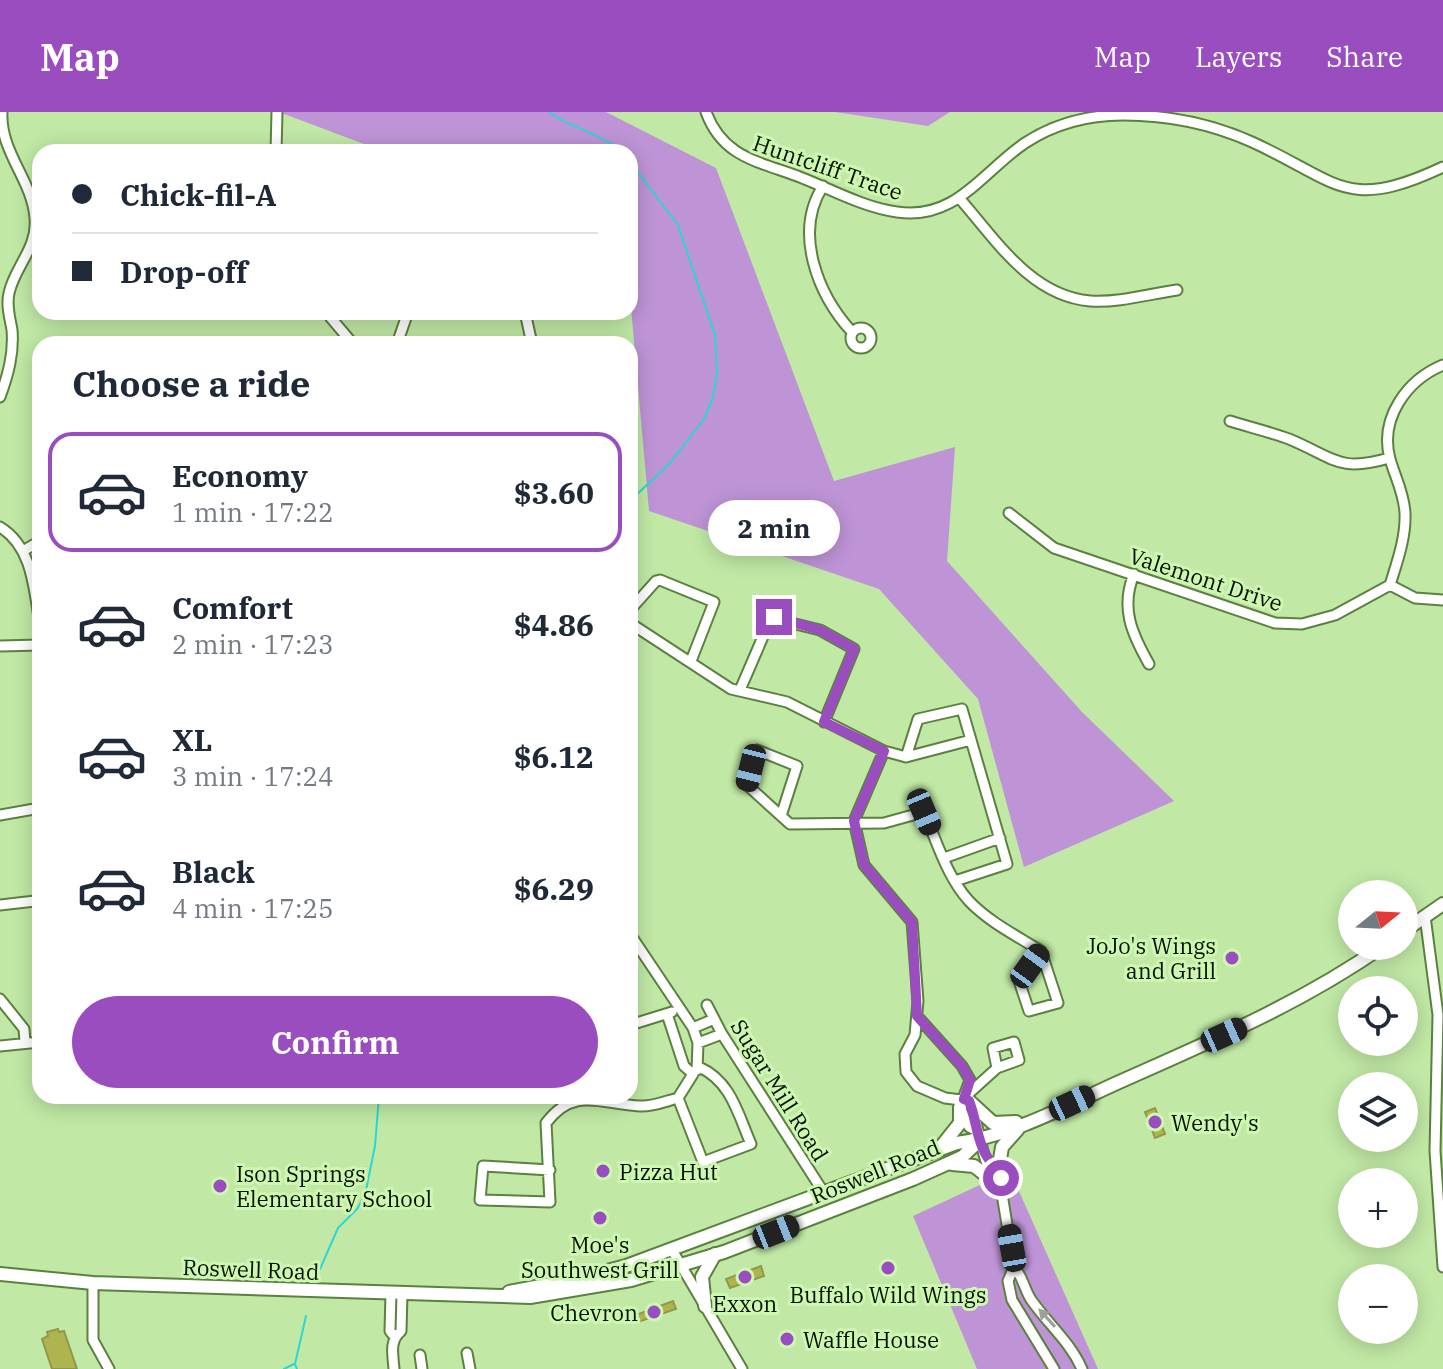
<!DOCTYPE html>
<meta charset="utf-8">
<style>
:root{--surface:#fff;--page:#f2f2f3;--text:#1f2937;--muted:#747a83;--line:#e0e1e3;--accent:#994dbe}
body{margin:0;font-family:"IBM Plex Serif",serif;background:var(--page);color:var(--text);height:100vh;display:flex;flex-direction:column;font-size:30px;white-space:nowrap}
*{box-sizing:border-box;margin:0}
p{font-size:26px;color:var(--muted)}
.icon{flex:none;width:44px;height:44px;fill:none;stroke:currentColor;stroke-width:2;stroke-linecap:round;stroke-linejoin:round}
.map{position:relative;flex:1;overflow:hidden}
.sheet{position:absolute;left:32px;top:224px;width:606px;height:768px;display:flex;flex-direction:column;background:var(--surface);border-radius:24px;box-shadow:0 4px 20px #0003}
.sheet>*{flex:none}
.guide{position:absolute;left:32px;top:32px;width:606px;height:176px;border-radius:24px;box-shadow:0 4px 20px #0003;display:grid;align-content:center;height:176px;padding:0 40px;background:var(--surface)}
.needle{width:52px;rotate:72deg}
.tools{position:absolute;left:1338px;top:768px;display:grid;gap:16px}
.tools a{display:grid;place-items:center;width:80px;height:80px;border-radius:50%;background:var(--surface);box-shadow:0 4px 20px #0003;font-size:40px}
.end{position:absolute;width:36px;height:36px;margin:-18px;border:10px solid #994dbe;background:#fff;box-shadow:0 0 0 4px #fff}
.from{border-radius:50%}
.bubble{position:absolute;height:56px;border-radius:28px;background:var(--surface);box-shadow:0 4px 20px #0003;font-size:26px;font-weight:700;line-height:56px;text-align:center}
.car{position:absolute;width:24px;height:48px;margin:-24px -12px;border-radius:10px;box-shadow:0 0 6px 2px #0007;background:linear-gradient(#222 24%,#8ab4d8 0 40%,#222 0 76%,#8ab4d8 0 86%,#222 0)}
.guide b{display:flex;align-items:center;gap:28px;height:76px;font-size:30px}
.guide b+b{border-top:2px solid var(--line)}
.guide i{width:20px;height:20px;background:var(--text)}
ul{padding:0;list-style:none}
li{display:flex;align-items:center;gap:24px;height:120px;margin:0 16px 12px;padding:0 24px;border:4px solid transparent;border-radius:24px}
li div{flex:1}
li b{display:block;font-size:30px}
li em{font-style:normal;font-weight:700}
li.current{border-color:var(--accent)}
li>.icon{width:72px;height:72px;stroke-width:1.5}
h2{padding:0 40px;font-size:36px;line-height:96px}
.primary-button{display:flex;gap:16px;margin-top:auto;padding:16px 40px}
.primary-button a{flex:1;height:92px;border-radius:48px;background:var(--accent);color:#fff;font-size:32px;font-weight:700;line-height:92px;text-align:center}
header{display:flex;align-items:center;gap:48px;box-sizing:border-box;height:112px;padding:0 40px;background:var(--accent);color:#fff}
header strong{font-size:38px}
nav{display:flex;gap:44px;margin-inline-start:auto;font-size:28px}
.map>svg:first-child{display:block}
</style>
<header>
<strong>Map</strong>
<nav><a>Map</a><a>Layers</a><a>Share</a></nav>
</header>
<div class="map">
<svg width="1443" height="1257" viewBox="0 0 1443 1257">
<rect width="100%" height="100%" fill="#c1e9a5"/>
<path fill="#be94d6" d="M 279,0 L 606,0 L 716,56 L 834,369 L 955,335 L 947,449 L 1082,600 L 1174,689 L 1024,755 L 978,587 L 879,477 L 649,399 L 630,184 L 630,40 L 385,40 Z
M 835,0 L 950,0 L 928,14 Z
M 1010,1059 L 1098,1257 L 977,1257 L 913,1104 Z"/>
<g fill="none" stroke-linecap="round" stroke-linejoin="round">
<path stroke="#2ed5d2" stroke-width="2" d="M 549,0 C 571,17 600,20 621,40
M 630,50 L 678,113 L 715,223 L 717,263 L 712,288 L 704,307 L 670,351 L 630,389
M 320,1157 L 338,1116 L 357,1097 L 365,1083 L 375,1034 L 379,984
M 284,1257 L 294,1252
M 297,1257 L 295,1252 L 306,1204"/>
</g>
<path fill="#aeb54e" stroke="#91984c" stroke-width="2" d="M 1155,996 L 1165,1022 L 1155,1026 L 1145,1000 Z
M 761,1154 L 764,1164 L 730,1176 L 726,1167 Z
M 673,1189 L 676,1197 L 635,1211 L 633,1204 Z
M 58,1217 L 59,1220 L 64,1219 L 77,1257 L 52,1257 L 42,1227 L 48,1224 L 47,1220 Z"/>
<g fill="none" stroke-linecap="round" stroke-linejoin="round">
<defs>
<path id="minor" d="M 706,0 C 721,41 751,48 789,61 C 824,73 860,95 897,100 C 956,109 983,59 1025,31 C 1054,12 1088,3 1123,3 C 1167,3 1212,12 1252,30 C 1338,69 1345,101 1443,55
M 276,40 L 277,0
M 823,74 C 793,121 818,183 852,220
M 960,87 C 996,128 1031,184 1090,189 C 1118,191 1149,182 1177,178
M 326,200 L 353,232
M 525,200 L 532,232
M851 226a10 10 0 1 1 20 0a10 10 0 1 1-20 0Z
M 397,232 L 408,200
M 0,285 C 8,263 14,242 12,218 C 10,206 6,193 9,181 C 15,154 38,136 35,106 C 32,67 0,41 2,0
M 1230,309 C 1249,315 1270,320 1289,327 C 1333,345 1338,361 1389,346
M 1009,401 L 1054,436 L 1275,511 L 1302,512 L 1335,503 L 1390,473 C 1397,450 1406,426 1405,401 C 1404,381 1395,365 1390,347 C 1379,306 1407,268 1443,253
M 0,415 C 33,435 34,478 40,512
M 23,439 L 40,429
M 1134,462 C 1120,496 1132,522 1149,552
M 1390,473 L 1415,486 L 1443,488
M 630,498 L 656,469 L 660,468 L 714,490 L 691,549
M 630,511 L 731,577 L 787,590 L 884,639 L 906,645 L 971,628
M 0,534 L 40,533
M 740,578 L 771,506 L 820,518 L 854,537 L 824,610
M 884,639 L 854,709 L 864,753 L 912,810 L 918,889 L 915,923 L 905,942 L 906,960 L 917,974 L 945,986 L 969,989 C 982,1019 980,1052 1001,1079
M 906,645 L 918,607 L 962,597 L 1007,752 L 955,769
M 0,703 L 40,696
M 781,704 L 797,654 L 757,638 L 747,673 L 790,712 L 884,711 L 924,700 C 937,730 947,765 969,789 C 989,810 1017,824 1041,839 L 1058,891 L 1029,899 L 1019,869 L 1041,839
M 944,746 L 1000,726
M 0,793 L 35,789 L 40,791
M 1425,804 L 1438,903 L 1435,1039 L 1443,1155
M 630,822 L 693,916 L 698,931 L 697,958
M 0,887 L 24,917 L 25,930
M 707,893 L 722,922 L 824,1081
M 917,904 L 962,954 L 970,968 L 960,995 L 969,1015 L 977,1019
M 630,913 L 672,900
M 693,916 L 714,907
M 698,931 L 722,922
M 0,934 L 40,930
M 966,984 L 997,956 L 993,936 L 1014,930 L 1019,948 L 997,956
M 678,986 L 703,1050 L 751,1032 C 738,1002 731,969 699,955
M 550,1058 L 483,1054 L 480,1088 L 550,1090 L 546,1011 C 574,974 600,992 640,994 C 652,995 666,989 678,986 L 693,962 L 684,954 L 667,902
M 1001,1076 L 1014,1155 L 1008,1169 L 1012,1188 L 1054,1257
M 672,1138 L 742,1257
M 1014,1155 C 1024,1166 1024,1178 1032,1189 C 1049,1213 1070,1230 1082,1257
M 93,1171 L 93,1228 L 109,1257
M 391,1181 L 390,1219 L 395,1225
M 467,1241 L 470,1257
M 420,1243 L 422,1257
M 394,1257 C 393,1243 389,1229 401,1219 L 402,1182"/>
<path id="major" d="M 1404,819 L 1443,792
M 969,989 L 993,1011 L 1016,1010
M 940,1036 L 960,1011 L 960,995
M 952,1052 L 974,1054 L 992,1068
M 998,1060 L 1002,1035 L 1018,1017
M 0,1162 L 93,1171 L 530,1185 L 631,1168 L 724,1140 L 913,1067 L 962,1045 L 980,1028
M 509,1180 L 577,1167 L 626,1154 L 957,1031 C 1013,1023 1066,994 1117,971 C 1209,930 1300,892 1383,834
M 705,1194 L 702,1165 L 715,1142"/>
</defs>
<use href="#minor" stroke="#5c8040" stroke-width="13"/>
<use href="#major" stroke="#5c8040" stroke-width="16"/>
<use href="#minor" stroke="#fff" stroke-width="9"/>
<use href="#major" stroke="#fff" stroke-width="12"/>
</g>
<defs><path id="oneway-solid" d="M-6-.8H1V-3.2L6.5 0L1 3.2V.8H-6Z" transform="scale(2)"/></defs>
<use fill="#9ba199" href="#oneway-solid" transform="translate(1047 1206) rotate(-132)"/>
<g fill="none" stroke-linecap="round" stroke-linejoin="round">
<path stroke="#994dbe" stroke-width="10" d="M 774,505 L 820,518 L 854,537 L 824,610 L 884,639 L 854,709 L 864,753 L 912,810 L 917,904 L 962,954 L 970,968 L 964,987 L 969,989 C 976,1006 976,1023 984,1039 C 988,1048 996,1056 1001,1066"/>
</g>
<g fill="#994dbe" stroke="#cef7b2" stroke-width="3">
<circle cx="1232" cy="846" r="8"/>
<circle cx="1155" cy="1010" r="8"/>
<circle cx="603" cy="1059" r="8"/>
<circle cx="220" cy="1074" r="8"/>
<circle cx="600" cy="1106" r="8"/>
<circle cx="888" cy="1156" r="8"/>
<circle cx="745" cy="1165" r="8"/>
<circle cx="654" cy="1200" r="8"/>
<circle cx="787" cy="1227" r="8"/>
</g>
<g text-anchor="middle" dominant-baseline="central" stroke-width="6" stroke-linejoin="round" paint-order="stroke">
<g font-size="22" fill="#061300" stroke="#cef7b2">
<text transform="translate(828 55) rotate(19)">Huntcliff Trace</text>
<text transform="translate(1206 467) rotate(18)">Valemont Drive</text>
<text transform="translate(780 978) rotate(58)">Sugar Mill Road</text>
<text transform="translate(875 1059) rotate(-22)">Roswell Road</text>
<text transform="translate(251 1157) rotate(2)">Roswell Road</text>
</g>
<g font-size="22" fill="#061300" stroke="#cef7b2" text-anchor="start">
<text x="1216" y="833" text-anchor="end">JoJo's Wings<tspan x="1216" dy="25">and Grill</tspan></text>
<text x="1171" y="1010">Wendy's</text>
<text x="619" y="1059">Pizza Hut</text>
<text x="236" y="1061">Ison Springs<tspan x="236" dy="25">Elementary School</tspan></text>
<text x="600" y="1132" text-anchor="middle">Moe's<tspan x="600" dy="25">Southwest Grill</tspan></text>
<text x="888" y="1182" text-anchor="middle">Buffalo Wild Wings</text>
<text x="745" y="1191" text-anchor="middle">Exxon</text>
<text x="638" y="1200" text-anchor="end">Chevron</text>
<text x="803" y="1227">Waffle House</text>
</g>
</g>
</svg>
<div class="tools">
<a><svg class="needle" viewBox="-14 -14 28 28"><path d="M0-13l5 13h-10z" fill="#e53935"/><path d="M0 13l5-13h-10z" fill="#747a83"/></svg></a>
<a><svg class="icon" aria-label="locate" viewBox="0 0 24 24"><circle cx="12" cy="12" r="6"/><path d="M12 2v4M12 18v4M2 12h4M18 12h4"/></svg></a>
<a><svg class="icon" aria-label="layers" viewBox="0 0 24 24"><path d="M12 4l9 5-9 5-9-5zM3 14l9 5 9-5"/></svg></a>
<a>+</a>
<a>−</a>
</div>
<i class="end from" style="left:1001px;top:1066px"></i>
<i class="end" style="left:774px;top:505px"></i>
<div class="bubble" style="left:708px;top:388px;width:132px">2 min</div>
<i class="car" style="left:751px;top:656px;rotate:194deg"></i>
<i class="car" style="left:924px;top:700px;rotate:157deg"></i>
<i class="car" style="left:1030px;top:854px;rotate:36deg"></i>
<i class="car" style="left:1224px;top:923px;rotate:66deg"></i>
<i class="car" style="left:1072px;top:991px;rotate:65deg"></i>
<i class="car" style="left:776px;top:1120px;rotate:68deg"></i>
<i class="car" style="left:1012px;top:1136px;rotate:350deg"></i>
<div class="guide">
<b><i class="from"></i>Chick-fil-A</b>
<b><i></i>Drop-off</b>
</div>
<section class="sheet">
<h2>Choose a ride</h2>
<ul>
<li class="current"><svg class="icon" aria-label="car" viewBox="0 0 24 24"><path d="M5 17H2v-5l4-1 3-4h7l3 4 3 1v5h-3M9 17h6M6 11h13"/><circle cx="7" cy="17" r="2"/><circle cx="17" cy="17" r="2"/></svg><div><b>Economy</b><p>1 min · 17:22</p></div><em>$3.60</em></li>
<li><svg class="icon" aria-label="car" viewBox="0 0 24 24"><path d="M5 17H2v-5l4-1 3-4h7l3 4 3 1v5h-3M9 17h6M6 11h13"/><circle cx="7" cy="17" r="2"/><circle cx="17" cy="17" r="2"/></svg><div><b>Comfort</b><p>2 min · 17:23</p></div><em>$4.86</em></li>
<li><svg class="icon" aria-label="car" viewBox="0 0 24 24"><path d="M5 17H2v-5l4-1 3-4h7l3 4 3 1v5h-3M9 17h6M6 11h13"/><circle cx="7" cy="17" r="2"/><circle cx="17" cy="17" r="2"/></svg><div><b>XL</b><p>3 min · 17:24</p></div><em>$6.12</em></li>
<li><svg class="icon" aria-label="car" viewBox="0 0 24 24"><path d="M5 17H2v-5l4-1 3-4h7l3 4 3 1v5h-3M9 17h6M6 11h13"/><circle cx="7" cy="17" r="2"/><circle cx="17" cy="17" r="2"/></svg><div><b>Black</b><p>4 min · 17:25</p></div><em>$6.29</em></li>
</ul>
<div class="primary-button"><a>Confirm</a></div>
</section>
</div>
